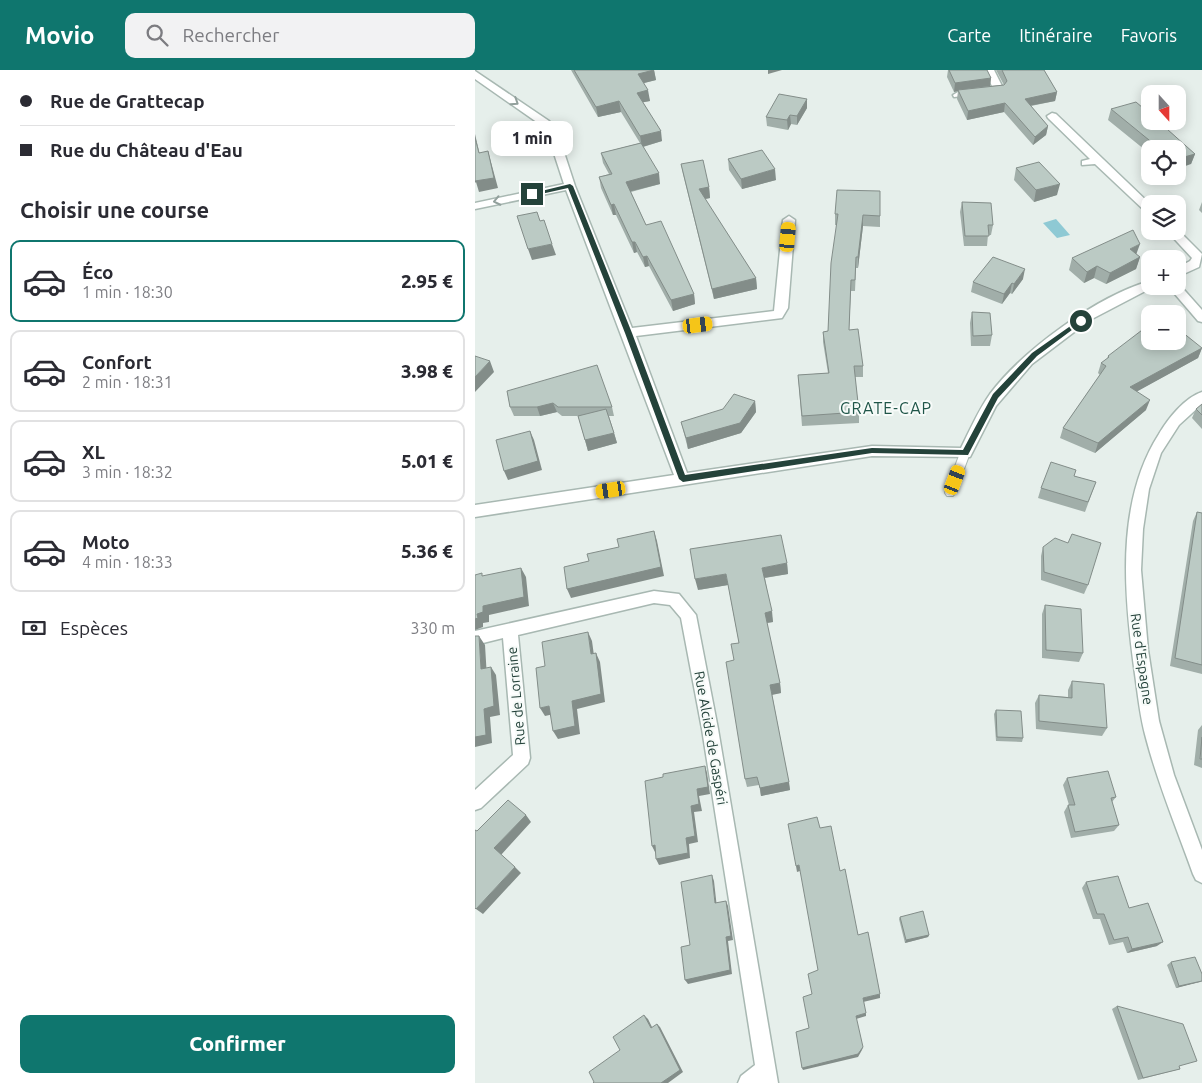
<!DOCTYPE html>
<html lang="fr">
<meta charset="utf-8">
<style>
:root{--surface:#fff;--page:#f2f2f3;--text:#2b2b33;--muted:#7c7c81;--line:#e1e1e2;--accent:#0f766e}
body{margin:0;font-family:Ubuntu,sans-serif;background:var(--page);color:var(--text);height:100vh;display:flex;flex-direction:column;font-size:19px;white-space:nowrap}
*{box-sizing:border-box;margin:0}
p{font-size:16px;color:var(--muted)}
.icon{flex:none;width:28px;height:28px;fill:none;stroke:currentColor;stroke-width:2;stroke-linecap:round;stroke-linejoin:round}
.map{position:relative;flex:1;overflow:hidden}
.drawer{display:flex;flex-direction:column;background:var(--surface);width:475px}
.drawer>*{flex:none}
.banner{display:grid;align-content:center;height:110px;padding:0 20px;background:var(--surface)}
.needle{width:32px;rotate:159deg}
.buttons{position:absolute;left:666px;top:15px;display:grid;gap:10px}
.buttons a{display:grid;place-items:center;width:45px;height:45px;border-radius:10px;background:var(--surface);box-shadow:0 2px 12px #0003;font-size:25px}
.end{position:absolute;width:22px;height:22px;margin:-11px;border:6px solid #24423a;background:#fff;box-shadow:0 0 0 2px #fff}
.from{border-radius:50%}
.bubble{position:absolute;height:35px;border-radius:10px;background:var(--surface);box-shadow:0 2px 12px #0003;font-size:16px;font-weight:800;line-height:35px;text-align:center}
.car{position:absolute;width:15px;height:30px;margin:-15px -8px;border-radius:6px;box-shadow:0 0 4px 1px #0007;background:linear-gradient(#f5c518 24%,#345 0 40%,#f5c518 0 76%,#345 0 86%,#f5c518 0)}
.banner b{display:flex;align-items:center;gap:18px;height:48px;font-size:19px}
.banner b+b{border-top:1px solid var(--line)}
.banner i{width:12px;height:12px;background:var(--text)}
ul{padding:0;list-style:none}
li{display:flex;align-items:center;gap:15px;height:82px;margin:0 10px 8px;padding:0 10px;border:2px solid var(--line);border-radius:10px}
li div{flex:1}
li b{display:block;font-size:19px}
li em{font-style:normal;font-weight:800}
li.on{border-color:var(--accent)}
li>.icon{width:45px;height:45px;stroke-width:1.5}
h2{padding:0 20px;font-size:22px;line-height:60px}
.pay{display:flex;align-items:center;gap:12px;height:55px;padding:0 20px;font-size:19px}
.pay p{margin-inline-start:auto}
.action{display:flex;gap:10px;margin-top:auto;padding:10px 20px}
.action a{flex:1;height:58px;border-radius:10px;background:var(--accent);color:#fff;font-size:20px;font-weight:800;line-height:58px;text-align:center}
header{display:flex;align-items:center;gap:30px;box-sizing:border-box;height:70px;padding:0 25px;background:var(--accent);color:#fff}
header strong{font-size:24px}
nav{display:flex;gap:28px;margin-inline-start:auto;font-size:18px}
.search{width:350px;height:45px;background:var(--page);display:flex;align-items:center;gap:12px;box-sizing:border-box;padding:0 18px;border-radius:10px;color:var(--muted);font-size:19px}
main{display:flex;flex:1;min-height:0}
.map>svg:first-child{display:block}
</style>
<header>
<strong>Movio</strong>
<div class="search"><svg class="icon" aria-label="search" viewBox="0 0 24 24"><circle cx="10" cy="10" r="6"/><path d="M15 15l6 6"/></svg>Rechercher</div>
<nav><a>Carte</a><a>Itinéraire</a><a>Favoris</a></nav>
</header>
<main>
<section class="drawer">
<div class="banner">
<b><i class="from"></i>Rue de Grattecap</b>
<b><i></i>Rue du Château d'Eau</b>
</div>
<h2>Choisir une course</h2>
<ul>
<li class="on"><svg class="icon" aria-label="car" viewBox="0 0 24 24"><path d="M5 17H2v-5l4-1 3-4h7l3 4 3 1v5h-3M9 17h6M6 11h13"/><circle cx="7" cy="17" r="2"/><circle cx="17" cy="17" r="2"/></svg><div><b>Éco</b><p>1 min · 18:30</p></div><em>2.95 €</em></li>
<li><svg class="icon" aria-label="car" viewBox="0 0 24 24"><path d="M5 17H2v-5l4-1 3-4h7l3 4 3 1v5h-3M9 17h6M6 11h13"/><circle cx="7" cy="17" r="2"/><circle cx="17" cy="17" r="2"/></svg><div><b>Confort</b><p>2 min · 18:31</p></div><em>3.98 €</em></li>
<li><svg class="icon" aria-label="car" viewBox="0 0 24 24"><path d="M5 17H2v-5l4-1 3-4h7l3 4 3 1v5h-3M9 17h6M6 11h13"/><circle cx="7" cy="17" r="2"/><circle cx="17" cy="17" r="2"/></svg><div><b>XL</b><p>3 min · 18:32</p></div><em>5.01 €</em></li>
<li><svg class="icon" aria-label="car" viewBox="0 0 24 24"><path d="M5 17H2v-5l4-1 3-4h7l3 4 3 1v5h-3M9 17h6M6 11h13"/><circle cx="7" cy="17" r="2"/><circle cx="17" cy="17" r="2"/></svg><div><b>Moto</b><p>4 min · 18:33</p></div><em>5.36 €</em></li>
</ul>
<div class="pay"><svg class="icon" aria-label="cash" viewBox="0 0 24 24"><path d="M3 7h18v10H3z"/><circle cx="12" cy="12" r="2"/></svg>Espèces<p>330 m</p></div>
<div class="action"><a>Confirmer</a></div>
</section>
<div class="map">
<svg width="727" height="1013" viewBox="0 0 727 1013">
<rect width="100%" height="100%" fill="#e6efeb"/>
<path fill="#8ec9d4" d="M 581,149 L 595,165 L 582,168 L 568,153 Z"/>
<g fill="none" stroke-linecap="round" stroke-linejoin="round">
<defs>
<path id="lane" d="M 490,379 L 495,383 L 480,423 L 478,426 L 472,426 L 470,423 L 485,383 Z"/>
<path id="street" d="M 509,0 L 519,0 L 529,20 L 528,22 L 479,27 L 478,25 L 483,22 L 518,18 Z
M 0,1 L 74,51 L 82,61 L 100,116 L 157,258 L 299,241 L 308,150 L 314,146 L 320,150 L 313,238 L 307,248 L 161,266 L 212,403 L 397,376 L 486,378 C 495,360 503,341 515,324 C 548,280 622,226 675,211 L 675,216 L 680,216 L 615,250 L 557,294 L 521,336 L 495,387 L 397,386 L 0,447 L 0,435 L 199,405 L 91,120 L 0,139 L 0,133 L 89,114 L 72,62 L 66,55 L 0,9 Z
M 577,43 L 581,44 L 675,134 L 675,144 L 671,142 L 620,94 L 607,95 L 607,91 L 615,89 L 573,48 L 572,46 Z
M 702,159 L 727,184 L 724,197 L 702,207 L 702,198 L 715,191 L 717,188 L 692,161 L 702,161 Z
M 703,213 L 727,240 L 727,252 L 723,251 L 693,216 L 702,216 Z
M 727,322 L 727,334 L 704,355 L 686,383 L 674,419 L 668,459 L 666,500 L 673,580 L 684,651 L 699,705 L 727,780 L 727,813 L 721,810 L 718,804 C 702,759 683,714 671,668 C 665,647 663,625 660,604 C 649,526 640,433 684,364 C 693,349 709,328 727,322 Z
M 179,521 L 204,524 L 221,545 L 243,659 L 303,1013 L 263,1013 L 266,1006 L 280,995 L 227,659 L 206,548 L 195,535 L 179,533 L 43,565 L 55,688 L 53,694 L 6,738 L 0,740 L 0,720 L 38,685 L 28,568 L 0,575 L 0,561 Z"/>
</defs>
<use href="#lane" stroke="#a8b8b2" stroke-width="2"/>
<use href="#street" stroke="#a8b8b2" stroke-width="3"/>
<use href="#lane" fill="#fff" fill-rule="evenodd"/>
<use href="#street" fill="#fff" fill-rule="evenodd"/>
</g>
<path fill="#a1aea9" d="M 96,0 L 179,0 L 181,10 L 169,13 L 175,31 L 168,32 L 187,71 L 168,77 L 185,114 L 156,122 L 171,155 L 219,224 L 220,234 L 198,241 L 174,196 L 170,197 L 162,182 L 159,183 L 141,145 L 138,145 L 126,118 L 124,107 L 134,104 L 128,93 L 126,83 L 165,73 L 146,42 L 123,47 Z
M 473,0 L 512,0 L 516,8 L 515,16 L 529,15 L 521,0 L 569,0 L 582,22 L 580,31 L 556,36 L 573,56 L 571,65 L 558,75 L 529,42 L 492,50 L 482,29 L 483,21 L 479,22 L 472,7 Z
M 332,29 L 332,38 L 322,55 L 316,54 L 313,60 L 292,56 L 291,47 Z
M 636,39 L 720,84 L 716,94 L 702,79 L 675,79 L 675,84 L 633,50 Z
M 253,89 L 301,110 L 267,119 L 254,100 Z
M 206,94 L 234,117 L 235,128 L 230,129 L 281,208 L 282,219 L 239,229 L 208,104 Z
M 541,98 L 582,125 L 559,132 L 539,110 Z
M 405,121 L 405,157 L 388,156 L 383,198 L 381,198 L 380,221 L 376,221 L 374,260 L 388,296 L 388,307 L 380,307 L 384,342 L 384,353 L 327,356 L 323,305 L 353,303 L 348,272 L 348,262 L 353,261 L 362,155 L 360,155 L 360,144 Z
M 487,132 L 518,155 L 516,165 L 513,165 L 512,176 L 489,176 L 485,142 Z
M 727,132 L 727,143 L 724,140 Z
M 661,184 L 665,187 L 661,199 L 631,214 L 619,208 L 609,213 L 594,200 L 597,188 Z
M 548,209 L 537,224 L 535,223 L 527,234 L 496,222 L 498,212 Z
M 497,242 L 517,265 L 515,276 L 496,276 L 495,253 Z
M 727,278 L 723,288 L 662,321 L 671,340 L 620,383 L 585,368 L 588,358 L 625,305 L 623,303 L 626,293 L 632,289 L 633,286 Z
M 32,321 L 137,337 L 139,346 L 134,346 L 142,373 L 113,381 L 103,346 L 87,346 L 82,342 L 65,346 L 39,346 L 35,337 Z
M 280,331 L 281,342 L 266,363 L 213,379 L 206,352 Z
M 727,334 L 727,359 L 717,348 L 721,339 Z
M 599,406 L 621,412 L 610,442 L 563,428 L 566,418 Z
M 722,442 L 727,443 L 727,604 L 695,596 L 718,451 Z
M 568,477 L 613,515 L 609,524 L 566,510 L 566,486 Z
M 312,493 L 313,504 L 290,508 L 298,552 L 292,553 L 305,613 L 306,623 L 297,624 L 315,720 L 286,726 L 284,715 L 272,717 L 270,709 L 259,590 L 264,573 L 253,515 L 223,520 Z
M 570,535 L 608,583 L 604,592 L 567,588 L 567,544 Z
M 597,611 L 632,658 L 627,666 L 561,659 L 560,633 L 564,625 L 593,627 L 593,620 Z
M 521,640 L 548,668 L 547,672 L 521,671 L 519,644 Z
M 727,655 L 727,698 L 719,695 L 723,660 Z
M 592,708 L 641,727 L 637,732 L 644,755 L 639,761 L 596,768 L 589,742 L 593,735 L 594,735 L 588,715 Z
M 611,812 L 654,838 L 682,876 L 652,883 L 648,872 L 634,875 L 625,849 L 618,849 L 607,818 Z
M 425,847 L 454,865 L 453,867 L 430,873 L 424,849 Z
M 696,892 L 727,904 L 727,911 L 701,918 L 692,895 Z
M 642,936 L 704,997 L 705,999 L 663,1010 L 637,939 Z"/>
<path fill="#838d89" d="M 179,0 L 181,10 L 165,14 L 163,4 Z
M 293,0 L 307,0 L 293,4 Z
M 516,8 L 515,16 L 483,20 L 483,21 L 479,22 L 480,13 Z
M 173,20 L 175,31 L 164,33 L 162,23 Z
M 582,22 L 580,31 L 548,37 L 550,29 Z
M 332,29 L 332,38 L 322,55 L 322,46 Z
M 144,31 L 146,42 L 123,47 L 121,37 Z
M 530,33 L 529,42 L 492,50 L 493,41 Z
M 315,45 L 316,54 L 313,60 L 312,50 Z
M 573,56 L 571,65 L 558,75 L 560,67 Z
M 186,61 L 187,71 L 167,77 L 165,66 Z
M 0,64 L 7,94 L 4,83 L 0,68 Z
M 13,81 L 23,118 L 4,122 L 1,112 L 0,113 L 0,108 Z
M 720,84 L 716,94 L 702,99 L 702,89 Z
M 300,99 L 301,110 L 267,119 L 266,109 Z
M 184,103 L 185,114 L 153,122 L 151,112 Z
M 585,114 L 582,125 L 559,132 L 561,120 Z
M 234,117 L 235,128 L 225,130 L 224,119 Z
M 139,134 L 141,145 L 138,145 L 136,135 Z
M 388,145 L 388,156 L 383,198 L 383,187 Z
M 157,172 L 160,172 L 162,182 L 159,183 Z
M 77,174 L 81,185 L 57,190 L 53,179 Z
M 665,174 L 661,185 L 655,179 Z
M 172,186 L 174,196 L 170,197 L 168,187 Z
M 665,187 L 661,199 L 631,214 L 635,203 Z
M 622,196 L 619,208 L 609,213 L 612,202 Z
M 550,199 L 548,209 L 537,224 L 539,214 Z
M 281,208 L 282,219 L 239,229 L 237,219 Z
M 537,213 L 535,223 L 527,234 L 529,224 Z
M 219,224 L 220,234 L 198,241 L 196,230 Z
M 727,278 L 723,288 L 652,327 L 655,317 Z
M 15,291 L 19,302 L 0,322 L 0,307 Z
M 675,330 L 671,340 L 620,383 L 623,373 Z
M 280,331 L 281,342 L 266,363 L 213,379 L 211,368 Z
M 78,333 L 82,342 L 65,346 L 62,337 Z
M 55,361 L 59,370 L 67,400 L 33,410 L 29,401 Z
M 139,363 L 142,373 L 113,381 L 110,370 Z
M 179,461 L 182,471 L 189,506 L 96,528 L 92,519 Z
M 312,493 L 313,504 L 288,508 L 287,498 Z
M 46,498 L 51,507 L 54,536 L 14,545 L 14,552 L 8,553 L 8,557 L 0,560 L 0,549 L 2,544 L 8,536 Z
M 251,504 L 253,515 L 223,520 L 220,509 Z
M 297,541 L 298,552 L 291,553 L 290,543 Z
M 113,562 L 117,571 L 120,593 L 116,584 Z
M 4,566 L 10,575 L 12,608 L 6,599 Z
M 121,583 L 125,592 L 130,632 L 102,639 L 105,664 L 83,669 L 78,661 L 97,631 Z
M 16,597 L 21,605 L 25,645 L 15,647 L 17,673 L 0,677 L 0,667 L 9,639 Z
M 305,613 L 306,623 L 297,625 L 295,615 Z
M 74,636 L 79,644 L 70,646 L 65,638 Z
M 230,696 L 232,703 L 235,724 L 224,726 L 227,741 L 219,742 L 223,772 L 214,774 L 215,788 L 184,795 L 181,789 L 211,768 L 216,736 Z
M 314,712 L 315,720 L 286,726 L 285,718 Z
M 51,745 L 56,752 L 26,785 L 19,778 Z
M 180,775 L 183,781 L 180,782 L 177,776 Z
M 324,795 L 325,801 L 322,802 L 321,796 Z
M 40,797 L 46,803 L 8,844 L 1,839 Z
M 237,805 L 239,811 L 242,838 L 240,833 Z
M 251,831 L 253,836 L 258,870 L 253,871 L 257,904 L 213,914 L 210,910 Z
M 454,865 L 453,867 L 430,873 L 431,870 Z
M 688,872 L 682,876 L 652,883 L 657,879 Z
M 727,911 L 725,912 L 701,918 L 704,916 Z
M 405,924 L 405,928 L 388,932 L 388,928 Z
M 391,943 L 391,946 L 381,949 L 381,946 Z
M 169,945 L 173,949 L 179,961 L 176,958 Z
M 182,954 L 185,957 L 208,1002 L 193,1013 L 186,1013 Z
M 388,977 L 387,980 L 383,987 L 328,1000 L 327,998 Z"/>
<path fill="#bbcac4" stroke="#838d89" d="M 99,0 L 179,0 L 163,4 L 173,20 L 162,23 L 186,61 L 165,66 L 144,31 L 121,37 Z
M 474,0 L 512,0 L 516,8 L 480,13 Z
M 527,0 L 569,0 L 582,22 L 550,29 L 573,56 L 560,67 L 530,33 L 493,41 L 483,20 L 529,15 L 532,11 Z
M 304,24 L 332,29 L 322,46 L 315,45 L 312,50 L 291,47 Z
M 661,32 L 675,44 L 675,51 L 683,51 L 720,84 L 702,89 L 702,79 L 685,79 L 636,39 Z
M 0,68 L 4,83 L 13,81 L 19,108 L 0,111 Z
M 166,73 L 184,103 L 151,112 L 171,155 L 186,151 L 219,224 L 196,230 L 172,186 L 168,187 L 160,172 L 157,172 L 139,134 L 136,135 L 124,107 L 137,104 L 126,83 Z
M 287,80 L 300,99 L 266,109 L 253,89 Z
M 228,90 L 234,117 L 224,119 L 281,208 L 237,219 L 206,94 Z
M 564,92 L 585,114 L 561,120 L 541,98 Z
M 362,120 L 405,121 L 405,146 L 388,145 L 383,187 L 381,187 L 380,210 L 376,210 L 374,260 L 383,259 L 388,296 L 379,296 L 384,342 L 327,346 L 323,305 L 354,303 L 348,262 L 353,261 L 356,193 L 363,144 L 360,144 Z
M 487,132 L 516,133 L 518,155 L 513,155 L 514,166 L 490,166 Z
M 62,142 L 65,151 L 69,150 L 77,174 L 53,179 L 42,146 Z
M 658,160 L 665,174 L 655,179 L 665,187 L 635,203 L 622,196 L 612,202 L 597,188 Z
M 518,187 L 550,199 L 539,214 L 537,213 L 529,224 L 498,212 Z
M 497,242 L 515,243 L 517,265 L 498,266 Z
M 675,254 L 675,271 L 702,271 L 702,258 L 727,278 L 655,317 L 675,330 L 623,373 L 588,358 L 631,296 L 626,293 L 634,287 L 633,286 Z
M 0,286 L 15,291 L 0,307 Z
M 122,295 L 137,337 L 83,337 L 78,333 L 62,337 L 35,337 L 32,321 Z
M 259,324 L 280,331 L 265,353 L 211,368 L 206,352 L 248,339 Z
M 727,334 L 727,345 L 721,339 Z
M 131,339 L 139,363 L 110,370 L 103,346 Z
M 55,361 L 63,391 L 29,401 L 21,370 Z
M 576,392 L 601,400 L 599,406 L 621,412 L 613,432 L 566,418 Z
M 722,442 L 727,443 L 727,595 L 700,588 Z
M 179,461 L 186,497 L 92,519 L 89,497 L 114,491 L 112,484 L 144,477 L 142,469 Z
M 597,464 L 626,473 L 613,515 L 569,502 L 568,477 L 580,468 L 593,473 Z
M 306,465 L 312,493 L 287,498 L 297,541 L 290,543 L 305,613 L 295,615 L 314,712 L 285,718 L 282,707 L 270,709 L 251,592 L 259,590 L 256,574 L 264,573 L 251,504 L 220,509 L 215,479 Z
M 46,498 L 49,527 L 8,536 L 8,542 L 2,544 L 3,548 L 0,549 L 0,505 L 7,503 L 7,506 Z
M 570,535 L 606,539 L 608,583 L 571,580 Z
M 113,562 L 116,584 L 121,583 L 126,624 L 97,631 L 100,656 L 78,661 L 74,636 L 65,638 L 61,598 L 70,596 L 67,572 Z
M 0,566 L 4,566 L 6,599 L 16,597 L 19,636 L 9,639 L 11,665 L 0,667 Z
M 597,611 L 629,614 L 632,658 L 564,651 L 564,625 L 597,628 Z
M 521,640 L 546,641 L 548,668 L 522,667 Z
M 727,667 L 727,689 L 725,689 Z
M 230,696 L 233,717 L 222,719 L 224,734 L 216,736 L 220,766 L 211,768 L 213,783 L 181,789 L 180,775 L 177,776 L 170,711 L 188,707 L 188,704 Z
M 633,701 L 641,727 L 636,728 L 644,755 L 600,762 L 593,735 L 600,735 L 592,708 Z
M 33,730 L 51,745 L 19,778 L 40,797 L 1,839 L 0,838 L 0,760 L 2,761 Z
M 342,747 L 345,758 L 356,756 L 365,801 L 370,799 L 383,865 L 393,862 L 405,924 L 388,928 L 391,943 L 381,946 L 388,977 L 383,984 L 327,998 L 321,962 L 334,958 L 328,927 L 337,924 L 333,904 L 343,900 L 324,795 L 321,796 L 313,754 Z
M 237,805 L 240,833 L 251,831 L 256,866 L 251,867 L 255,900 L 210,910 L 206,877 L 215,875 L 206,812 Z
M 643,806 L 654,838 L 673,833 L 688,872 L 657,879 L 653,867 L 639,870 L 629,844 L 622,844 L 611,812 Z
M 448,841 L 454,865 L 431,870 L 425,847 Z
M 720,887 L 727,904 L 727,911 L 704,916 L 696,892 Z
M 642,936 L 708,954 L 722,991 L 704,996 L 705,999 L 668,1008 Z
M 169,945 L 176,958 L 182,954 L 205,1000 L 186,1013 L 118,1013 L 119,1012 L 114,1002 L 145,980 L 138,967 Z"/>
<defs><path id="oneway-chevron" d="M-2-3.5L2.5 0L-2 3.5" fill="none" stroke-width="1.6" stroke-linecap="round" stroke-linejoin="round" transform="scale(1.25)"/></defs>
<g stroke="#92a09c">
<use href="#oneway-chevron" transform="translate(40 32) rotate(33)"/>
<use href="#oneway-chevron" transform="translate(22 131) rotate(168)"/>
</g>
<path fill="#24423a" d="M 95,114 L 98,116 L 157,263 L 210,405 L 397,378 L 488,380 L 518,324 L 557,283 L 604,250 L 609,251 L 562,286 L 523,328 L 493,385 L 397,383 L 208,412 L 204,409 L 150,263 L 93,118 L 57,126 L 54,124 Z"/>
<g text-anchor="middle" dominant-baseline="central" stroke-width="4" stroke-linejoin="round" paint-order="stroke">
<g font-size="14" fill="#24423a" stroke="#f7fbf9">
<text transform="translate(667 589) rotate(82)">Rue d'Espagne</text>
<text transform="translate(41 626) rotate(-95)">Rue de Lorraine</text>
<text transform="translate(236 668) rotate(80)">Rue Alcide de Gaspéri</text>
</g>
<g font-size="16" letter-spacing="1" fill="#1f5548" stroke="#f7fbf9">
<text x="411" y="338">GRATE-CAP</text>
</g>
</g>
</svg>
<div class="buttons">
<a><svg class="needle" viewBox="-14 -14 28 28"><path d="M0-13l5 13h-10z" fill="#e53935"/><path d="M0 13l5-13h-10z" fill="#7c7c81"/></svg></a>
<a><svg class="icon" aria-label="locate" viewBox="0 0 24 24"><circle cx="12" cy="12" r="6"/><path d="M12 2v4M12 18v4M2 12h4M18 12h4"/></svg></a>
<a><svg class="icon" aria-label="layers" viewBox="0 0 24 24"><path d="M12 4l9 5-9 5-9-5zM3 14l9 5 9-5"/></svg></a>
<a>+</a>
<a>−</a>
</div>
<i class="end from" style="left:606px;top:251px"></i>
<i class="end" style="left:57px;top:124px"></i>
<div class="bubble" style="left:16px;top:51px;width:82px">1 min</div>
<i class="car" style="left:313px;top:167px;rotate:5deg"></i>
<i class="car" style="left:223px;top:255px;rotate:83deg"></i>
<i class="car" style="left:480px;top:410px;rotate:21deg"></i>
<i class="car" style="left:136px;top:420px;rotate:261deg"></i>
</div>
</main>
